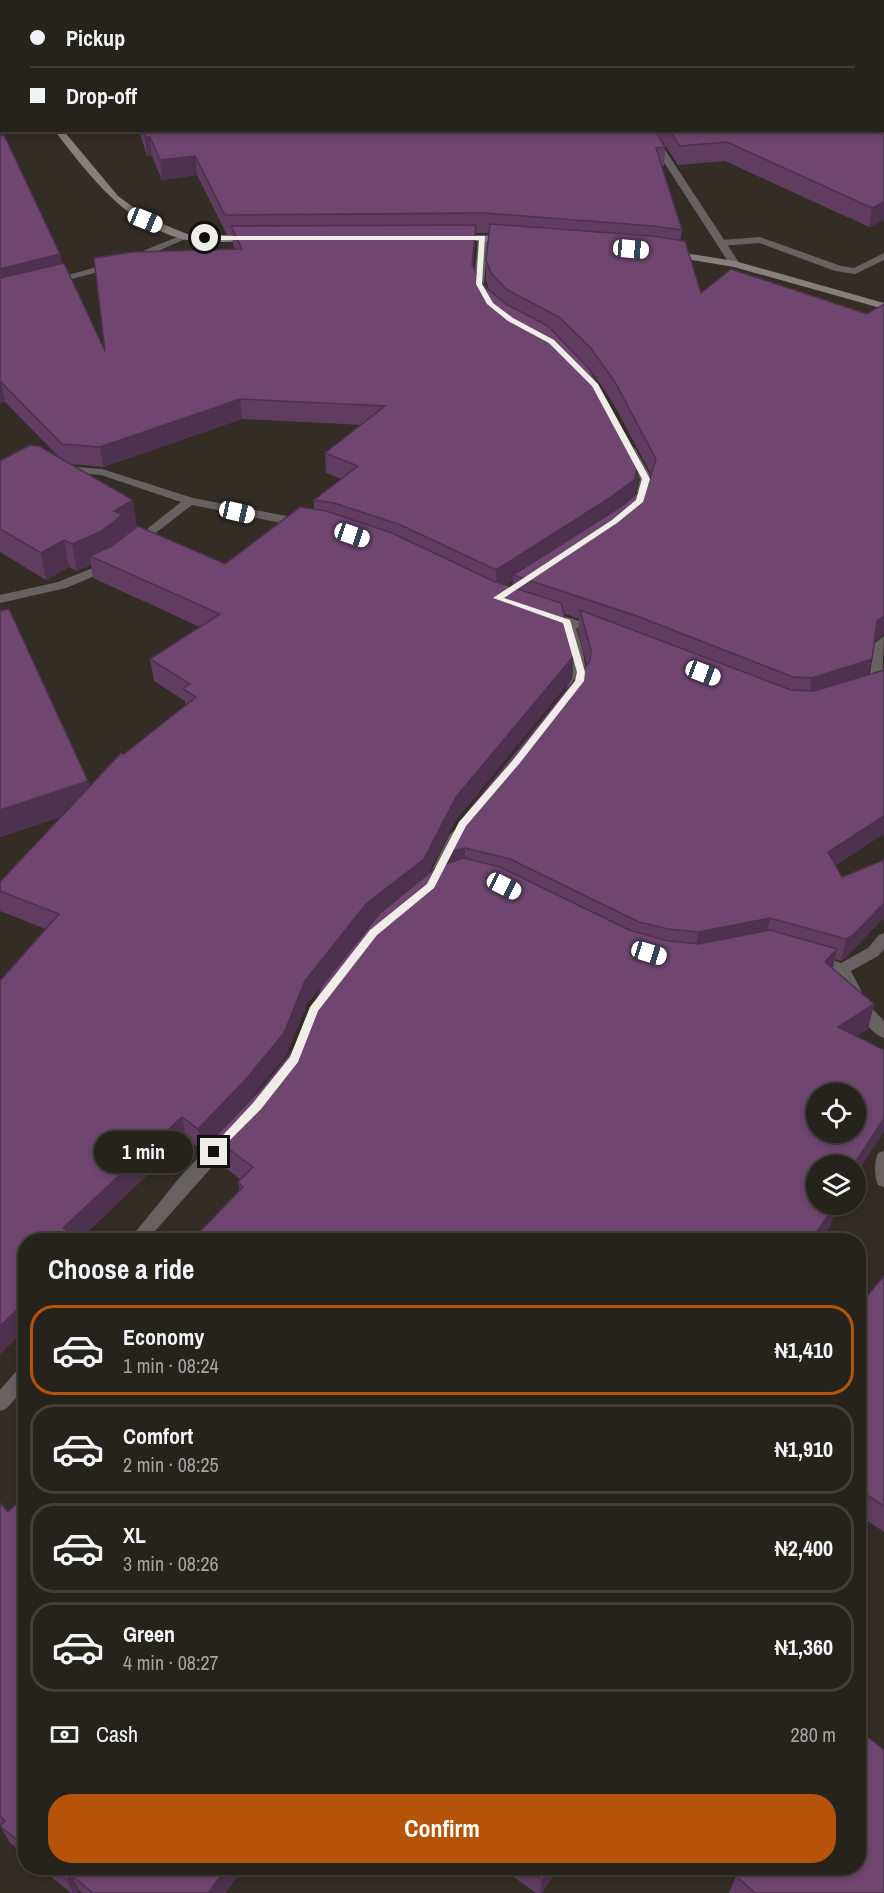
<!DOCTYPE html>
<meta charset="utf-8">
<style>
:root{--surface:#26221c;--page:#2e2a25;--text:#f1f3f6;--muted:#a4a4a3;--line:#423f3b;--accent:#b45309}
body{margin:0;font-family:"Archivo Narrow",sans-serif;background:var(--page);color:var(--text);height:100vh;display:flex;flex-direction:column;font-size:22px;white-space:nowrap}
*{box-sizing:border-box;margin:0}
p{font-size:20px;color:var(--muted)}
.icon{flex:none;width:33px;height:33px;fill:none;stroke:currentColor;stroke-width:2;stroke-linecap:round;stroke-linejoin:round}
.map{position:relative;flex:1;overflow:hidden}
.details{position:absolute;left:18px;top:1233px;width:848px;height:642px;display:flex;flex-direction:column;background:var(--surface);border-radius:24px;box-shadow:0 3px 9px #0003,0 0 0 2px var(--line)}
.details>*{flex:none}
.banner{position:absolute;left:0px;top:0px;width:885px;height:132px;box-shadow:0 3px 9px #0003,0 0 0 2px var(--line);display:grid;align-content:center;height:132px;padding:0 30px;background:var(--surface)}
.buttons{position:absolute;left:806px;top:1083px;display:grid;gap:12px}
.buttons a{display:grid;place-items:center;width:60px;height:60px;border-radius:50%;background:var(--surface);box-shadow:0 3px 9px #0003,0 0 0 2px var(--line);font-size:30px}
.end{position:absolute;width:27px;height:27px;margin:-14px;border:8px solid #f0ece8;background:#111;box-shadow:0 0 0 3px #111}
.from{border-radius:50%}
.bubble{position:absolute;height:42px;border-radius:21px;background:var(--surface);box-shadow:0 3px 9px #0003,0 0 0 2px var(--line);font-size:20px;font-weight:700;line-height:42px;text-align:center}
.car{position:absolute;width:18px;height:36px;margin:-18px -9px;border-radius:8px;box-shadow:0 0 4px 2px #0007;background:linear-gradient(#fff 24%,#345 0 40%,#fff 0 76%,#345 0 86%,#fff 0)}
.banner b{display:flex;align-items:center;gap:21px;height:57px;font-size:22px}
.banner b+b{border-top:2px solid var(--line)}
.banner i{width:15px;height:15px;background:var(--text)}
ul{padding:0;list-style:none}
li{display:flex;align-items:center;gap:18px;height:90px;margin:0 12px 9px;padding:0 18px;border:3px solid var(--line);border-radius:24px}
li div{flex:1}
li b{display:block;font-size:22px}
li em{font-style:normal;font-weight:700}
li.selected{border-color:var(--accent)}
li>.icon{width:54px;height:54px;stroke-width:1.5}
h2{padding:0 30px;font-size:27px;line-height:72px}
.pay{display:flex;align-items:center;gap:15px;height:66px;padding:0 30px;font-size:22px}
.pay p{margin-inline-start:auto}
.cta{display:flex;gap:12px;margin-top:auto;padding:12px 30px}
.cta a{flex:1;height:69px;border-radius:24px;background:var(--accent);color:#fff;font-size:24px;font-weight:700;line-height:69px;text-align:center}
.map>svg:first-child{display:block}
</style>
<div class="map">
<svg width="884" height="1893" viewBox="0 0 884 1893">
<rect width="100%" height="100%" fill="#332d26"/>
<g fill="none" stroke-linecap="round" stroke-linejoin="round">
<path fill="#676261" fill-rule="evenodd" d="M 760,237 L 841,266 L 854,268 L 884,253 L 884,260 L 855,274 L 835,271 L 759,243 L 721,246 L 716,243 L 721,240 Z"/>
<path fill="#676261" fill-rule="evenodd" d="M 11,0 L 29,0 L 9,2 Z
M 535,0 L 544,0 L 545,2 L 536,2 Z
M 0,1 L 5,2 L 2,2 L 0,5 Z
M 0,108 L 2,108 L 2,114 L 0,114 Z
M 643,130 L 652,130 L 740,264 L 739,266 L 731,266 Z
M 182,235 L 190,237 L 126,265 L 52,284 L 47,281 L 118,261 Z
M 483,235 L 488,238 L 484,284 L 490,294 L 485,297 L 481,296 L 474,284 L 478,238 Z
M 629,445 L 635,448 L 652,479 L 646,501 L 636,508 L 630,504 L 635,499 L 640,479 L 623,448 Z
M 63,466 L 102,469 L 193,498 L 302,519 L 308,523 L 302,527 L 192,505 L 136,548 L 132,547 L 132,541 L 181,502 L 101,475 L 59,471 L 57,469 Z
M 110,561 L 114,562 L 114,568 L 66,588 L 0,603 L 0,595 L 58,582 Z
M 548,611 L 601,628 L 603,631 L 597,635 L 576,628 C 583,651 591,670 578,692 L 568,692 L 566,689 C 579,667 568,646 561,624 L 542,615 Z
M 884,636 L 882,685 L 875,689 L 868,685 L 875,643 Z
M 457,829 L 464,834 L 438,886 L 428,886 L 426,882 L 450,834 Z
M 884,933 L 884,949 L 878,956 L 851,971 L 868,1004 L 884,1021 L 884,1038 C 864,1032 846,991 837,973 L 810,964 L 807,960 L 810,956 L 815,954 L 841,963 L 868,948 L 879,935 Z
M 229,1129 L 235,1131 L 237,1136 L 235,1141 L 147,1240 L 129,1240 L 180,1177 L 223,1131 Z
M 884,1151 L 884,1187 L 878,1185 C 874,1177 874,1162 878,1153 Z
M 26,1365 L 26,1387 L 6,1409 L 0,1411 L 0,1390 L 20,1367 Z"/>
<path fill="#877f7e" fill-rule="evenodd" d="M 0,56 L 2,57 L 2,63 L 0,63 Z
M 54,130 L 63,130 L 118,196 L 148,218 L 187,234 L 252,236 L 257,239 L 252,242 C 232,241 201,244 182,239 C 125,224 89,175 54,130 Z
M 456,235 L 507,236 L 512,239 L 507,242 L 453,240 L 453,236 Z
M 672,251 L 735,261 L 884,303 L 884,309 L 734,267 L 668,256 L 668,252 Z"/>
</g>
<path fill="#5f3c60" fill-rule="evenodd" d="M 884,90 L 884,220 L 869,227 L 725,161 L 678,165 L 655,130 L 884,130 Z
M 77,130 L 113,130 L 78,133 Z
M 139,130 L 655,130 L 665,147 L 664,166 L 661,166 L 682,230 L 680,241 L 701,293 L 874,641 L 835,865 L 842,877 L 847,957 L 841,961 L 835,959 L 833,968 L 874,1004 L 868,1029 L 856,1036 L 837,1204 L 830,1227 L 240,1191 L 238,1182 L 241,1180 L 218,1162 L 214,1138 L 262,1088 L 301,1040 L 371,924 L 367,927 L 307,1004 L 286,1055 L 249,1100 L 202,1150 L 186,1138 L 80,1239 L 26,1240 L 26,1328 L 0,1354 L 0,981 L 46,929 L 0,911 L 0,882 L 61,817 L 0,837 L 0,611 L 88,781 L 90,786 L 124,754 L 185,706 L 185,701 L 154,681 L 150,659 L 200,627 L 93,578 L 91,565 L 77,571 L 69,567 L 46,580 L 0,552 L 0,461 L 60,458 L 5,402 L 0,403 L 0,136 L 60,254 L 61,264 L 105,351 L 235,249 L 233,245 L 232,235 L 227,235 L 197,175 L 162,180 L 152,156 L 147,156 ZM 475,233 L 489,233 L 486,260 L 486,280 L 489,290 L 484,286 L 473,267 ZM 590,369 L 613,403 L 651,474 L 648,484 L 634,496 L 638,479 ZM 242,419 L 362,425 L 325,453 L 326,473 L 341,479 L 314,500 L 314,509 L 225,564 L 137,527 L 71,464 L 103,467 ZM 513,580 L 512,587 L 505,585 ZM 563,613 L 579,619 L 578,632 L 587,665 L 447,864 L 428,874 L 456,820 L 572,679 L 573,672 Z
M 884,1276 L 884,1532 L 858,1515 L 858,1307 Z
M 26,1495 L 26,1856 L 10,1843 L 0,1826 L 1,1825 L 0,1824 L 0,1503 L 8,1512 Z
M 40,1868 L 244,1868 L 225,1893 L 82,1893 L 79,1890 L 77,1893 L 71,1893 Z
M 501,1868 L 558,1868 L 542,1893 L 536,1893 Z
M 733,1868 L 858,1868 L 884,1893 L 730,1893 L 729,1892 L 736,1876 L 739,1872 Z"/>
<path fill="#4d314e" d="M 145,137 L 150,137 L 152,156 L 147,156 Z
M 195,156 L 197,175 L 162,180 L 160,160 Z
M 884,202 L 884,220 L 869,227 L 872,208 Z
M 476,225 L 475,243 L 472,284 L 472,265 Z
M 60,254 L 63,273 L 0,289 L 0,269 Z
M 1,382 L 5,402 L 0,403 L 0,383 Z
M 240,399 L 242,419 L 103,467 L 100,447 Z
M 639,459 L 638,479 L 633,499 L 513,575 L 513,580 L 496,590 L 496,570 Z
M 133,500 L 137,527 L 125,534 L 126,542 L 90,556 L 91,565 L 77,571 L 72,544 L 114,511 Z
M 64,540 L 69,567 L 46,580 L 41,553 Z
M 884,616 L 884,634 L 873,643 L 877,621 Z
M 574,650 L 572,679 L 456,820 L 424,882 L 367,927 L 307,1004 L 286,1055 L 249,1100 L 202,1150 L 198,1129 L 305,981 L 366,904 L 456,797 Z
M 872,659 L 867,680 L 808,700 L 812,678 Z
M 88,781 L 93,806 L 0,837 L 0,810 Z
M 884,816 L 884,834 L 824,873 L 828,852 Z
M 465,848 L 465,869 L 447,873 L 447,852 Z
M 884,903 L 884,918 L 847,957 L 841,961 L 846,939 Z
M 770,918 L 766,939 L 695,953 L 698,932 Z
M 837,949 L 831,974 L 825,962 Z
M 874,1004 L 868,1029 L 832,1052 L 838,1027 Z
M 182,1117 L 186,1138 L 78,1240 L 63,1228 Z
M 884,1118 L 884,1132 L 855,1176 L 855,1166 L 853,1166 Z
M 836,1205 L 830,1227 L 821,1240 L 811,1240 Z
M 26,1301 L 26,1328 L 0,1354 L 0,1326 Z
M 227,1868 L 244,1868 L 225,1893 L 208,1893 Z
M 550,1868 L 558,1868 L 542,1893 L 541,1893 L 542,1880 Z
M 71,1875 L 79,1890 L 77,1893 L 73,1893 L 67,1880 Z"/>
<path fill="#6e4670" stroke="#4d314e" stroke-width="1.5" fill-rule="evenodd" d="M 36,0 L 534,0 L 535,2 L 37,2 Z
M 884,90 L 884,202 L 872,208 L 727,142 L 680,146 L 669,130 L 884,130 Z
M 143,130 L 655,130 L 665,147 L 656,148 L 682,230 L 653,226 L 484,213 L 225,215 L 195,156 L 160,160 L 150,137 L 145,137 Z
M 4,135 L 60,254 L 0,269 L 0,136 Z
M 490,224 L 652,236 L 685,241 L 701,293 L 731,269 L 867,314 L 884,304 L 884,616 L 877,621 L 872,659 L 812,678 L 793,677 L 637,616 L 513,575 L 622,506 L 648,484 L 656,459 L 615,382 L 590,347 L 559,317 L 506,289 L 491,273 L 486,260 Z
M 476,225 L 472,265 L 484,286 L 506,304 L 548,326 L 589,369 L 639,459 L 635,479 L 611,497 L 496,570 L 401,525 L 334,503 L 314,500 L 358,466 L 325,453 L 385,406 L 240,399 L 100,447 L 62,444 L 1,382 L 0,383 L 0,278 L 64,263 L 105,351 L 94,258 L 132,252 L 242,249 L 231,226 Z
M 30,445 L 39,446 L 133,500 L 114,511 L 122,515 L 100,532 L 72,544 L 64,540 L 41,553 L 0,529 L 0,461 Z
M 300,507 L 326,511 L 392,533 L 493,581 L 561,603 L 574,650 L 573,657 L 456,797 L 424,859 L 366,904 L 305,981 L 284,1033 L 247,1078 L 198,1129 L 182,1117 L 63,1228 L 82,1240 L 26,1240 L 26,1301 L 0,1326 L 0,981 L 59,914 L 0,891 L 0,882 L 121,753 L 124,754 L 196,697 L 183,689 L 190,684 L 150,659 L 220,614 L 90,556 L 112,546 L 138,526 L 225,564 Z
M 9,609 L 88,781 L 0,810 L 0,611 Z
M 580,610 L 791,690 L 814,691 L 884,670 L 884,816 L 828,852 L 842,877 L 884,860 L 884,903 L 852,936 L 846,939 L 770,918 L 698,932 L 668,929 L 639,922 L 510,859 L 465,848 L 447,852 L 471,807 L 590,661 L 591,650 Z
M 464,858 L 500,867 L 629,930 L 668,941 L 699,944 L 770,930 L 837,949 L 825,962 L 874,1004 L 838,1027 L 884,1050 L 884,1118 L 853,1166 L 816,1166 L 816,1204 L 836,1204 L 811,1240 L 192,1240 L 243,1187 L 238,1182 L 253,1167 L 214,1138 L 262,1088 L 301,1040 L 321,987 L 380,913 L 437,867 ZM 816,1094 L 855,1094 L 855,1132 L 816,1132 Z
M 884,1276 L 884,1506 L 858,1489 L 858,1307 Z
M 26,1495 L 26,1847 L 0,1826 L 5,1821 L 0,1816 L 0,1503 L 8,1512 Z
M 858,1729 L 884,1750 L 884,1893 L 755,1893 L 736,1876 L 742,1868 L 858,1868 Z
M 51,1868 L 227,1868 L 208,1893 L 93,1893 L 71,1875 L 67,1880 Z
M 525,1868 L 550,1868 L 542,1880 Z"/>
<path fill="#f0ece8" d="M 205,236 L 485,236 L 482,284 L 493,303 L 513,318 L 554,340 L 598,384 L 650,479 L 643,502 L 617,523 L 504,598 L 570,620 L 585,672 L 584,681 L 519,764 L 466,826 L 434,888 L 377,935 L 318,1011 L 298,1062 L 261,1109 L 214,1156 L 209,1152 L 211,1148 L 253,1103 L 290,1057 L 310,1007 L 370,930 L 427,884 L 459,822 L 513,760 L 575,681 L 577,672 L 563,623 L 493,598 L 612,520 L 636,500 L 642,479 L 592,386 L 549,343 L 508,321 L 487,304 L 476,284 L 479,240 L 202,240 Z"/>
</svg>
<div class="buttons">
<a><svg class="icon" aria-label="locate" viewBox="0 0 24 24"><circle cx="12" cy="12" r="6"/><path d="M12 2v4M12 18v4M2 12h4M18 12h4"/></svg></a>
<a><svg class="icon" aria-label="layers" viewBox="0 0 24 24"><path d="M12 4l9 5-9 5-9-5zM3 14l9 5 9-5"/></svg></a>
</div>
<i class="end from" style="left:205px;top:238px"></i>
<i class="end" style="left:214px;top:1152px"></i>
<div class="bubble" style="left:94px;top:1131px;width:99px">1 min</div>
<i class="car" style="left:145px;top:220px;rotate:112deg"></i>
<i class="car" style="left:631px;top:249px;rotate:95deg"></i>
<i class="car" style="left:237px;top:512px;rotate:103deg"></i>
<i class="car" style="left:352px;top:535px;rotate:109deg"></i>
<i class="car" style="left:703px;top:673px;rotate:111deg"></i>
<i class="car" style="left:504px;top:886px;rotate:117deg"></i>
<i class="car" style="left:649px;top:953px;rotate:107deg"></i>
<div class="banner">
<b><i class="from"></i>Pickup</b>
<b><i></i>Drop-off</b>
</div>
<section class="details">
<h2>Choose a ride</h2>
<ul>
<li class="selected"><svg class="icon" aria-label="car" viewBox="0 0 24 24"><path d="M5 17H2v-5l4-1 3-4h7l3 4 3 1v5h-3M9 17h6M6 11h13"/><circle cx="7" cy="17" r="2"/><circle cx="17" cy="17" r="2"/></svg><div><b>Economy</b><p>1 min · 08:24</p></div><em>₦1,410</em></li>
<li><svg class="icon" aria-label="car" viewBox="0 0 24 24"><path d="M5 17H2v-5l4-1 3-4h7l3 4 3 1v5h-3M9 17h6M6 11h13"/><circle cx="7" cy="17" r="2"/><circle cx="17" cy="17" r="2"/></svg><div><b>Comfort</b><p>2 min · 08:25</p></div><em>₦1,910</em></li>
<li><svg class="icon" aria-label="car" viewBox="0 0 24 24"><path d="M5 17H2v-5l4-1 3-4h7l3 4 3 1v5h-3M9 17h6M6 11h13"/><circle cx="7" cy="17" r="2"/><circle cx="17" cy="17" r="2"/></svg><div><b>XL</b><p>3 min · 08:26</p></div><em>₦2,400</em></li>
<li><svg class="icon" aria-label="car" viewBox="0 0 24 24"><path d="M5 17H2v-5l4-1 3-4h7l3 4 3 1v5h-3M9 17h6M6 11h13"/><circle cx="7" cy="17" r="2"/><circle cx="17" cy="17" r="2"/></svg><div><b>Green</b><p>4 min · 08:27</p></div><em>₦1,360</em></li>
</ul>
<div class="pay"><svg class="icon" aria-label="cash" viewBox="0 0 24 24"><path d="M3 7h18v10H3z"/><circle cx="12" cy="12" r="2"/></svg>Cash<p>280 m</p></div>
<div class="cta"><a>Confirm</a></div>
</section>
</div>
